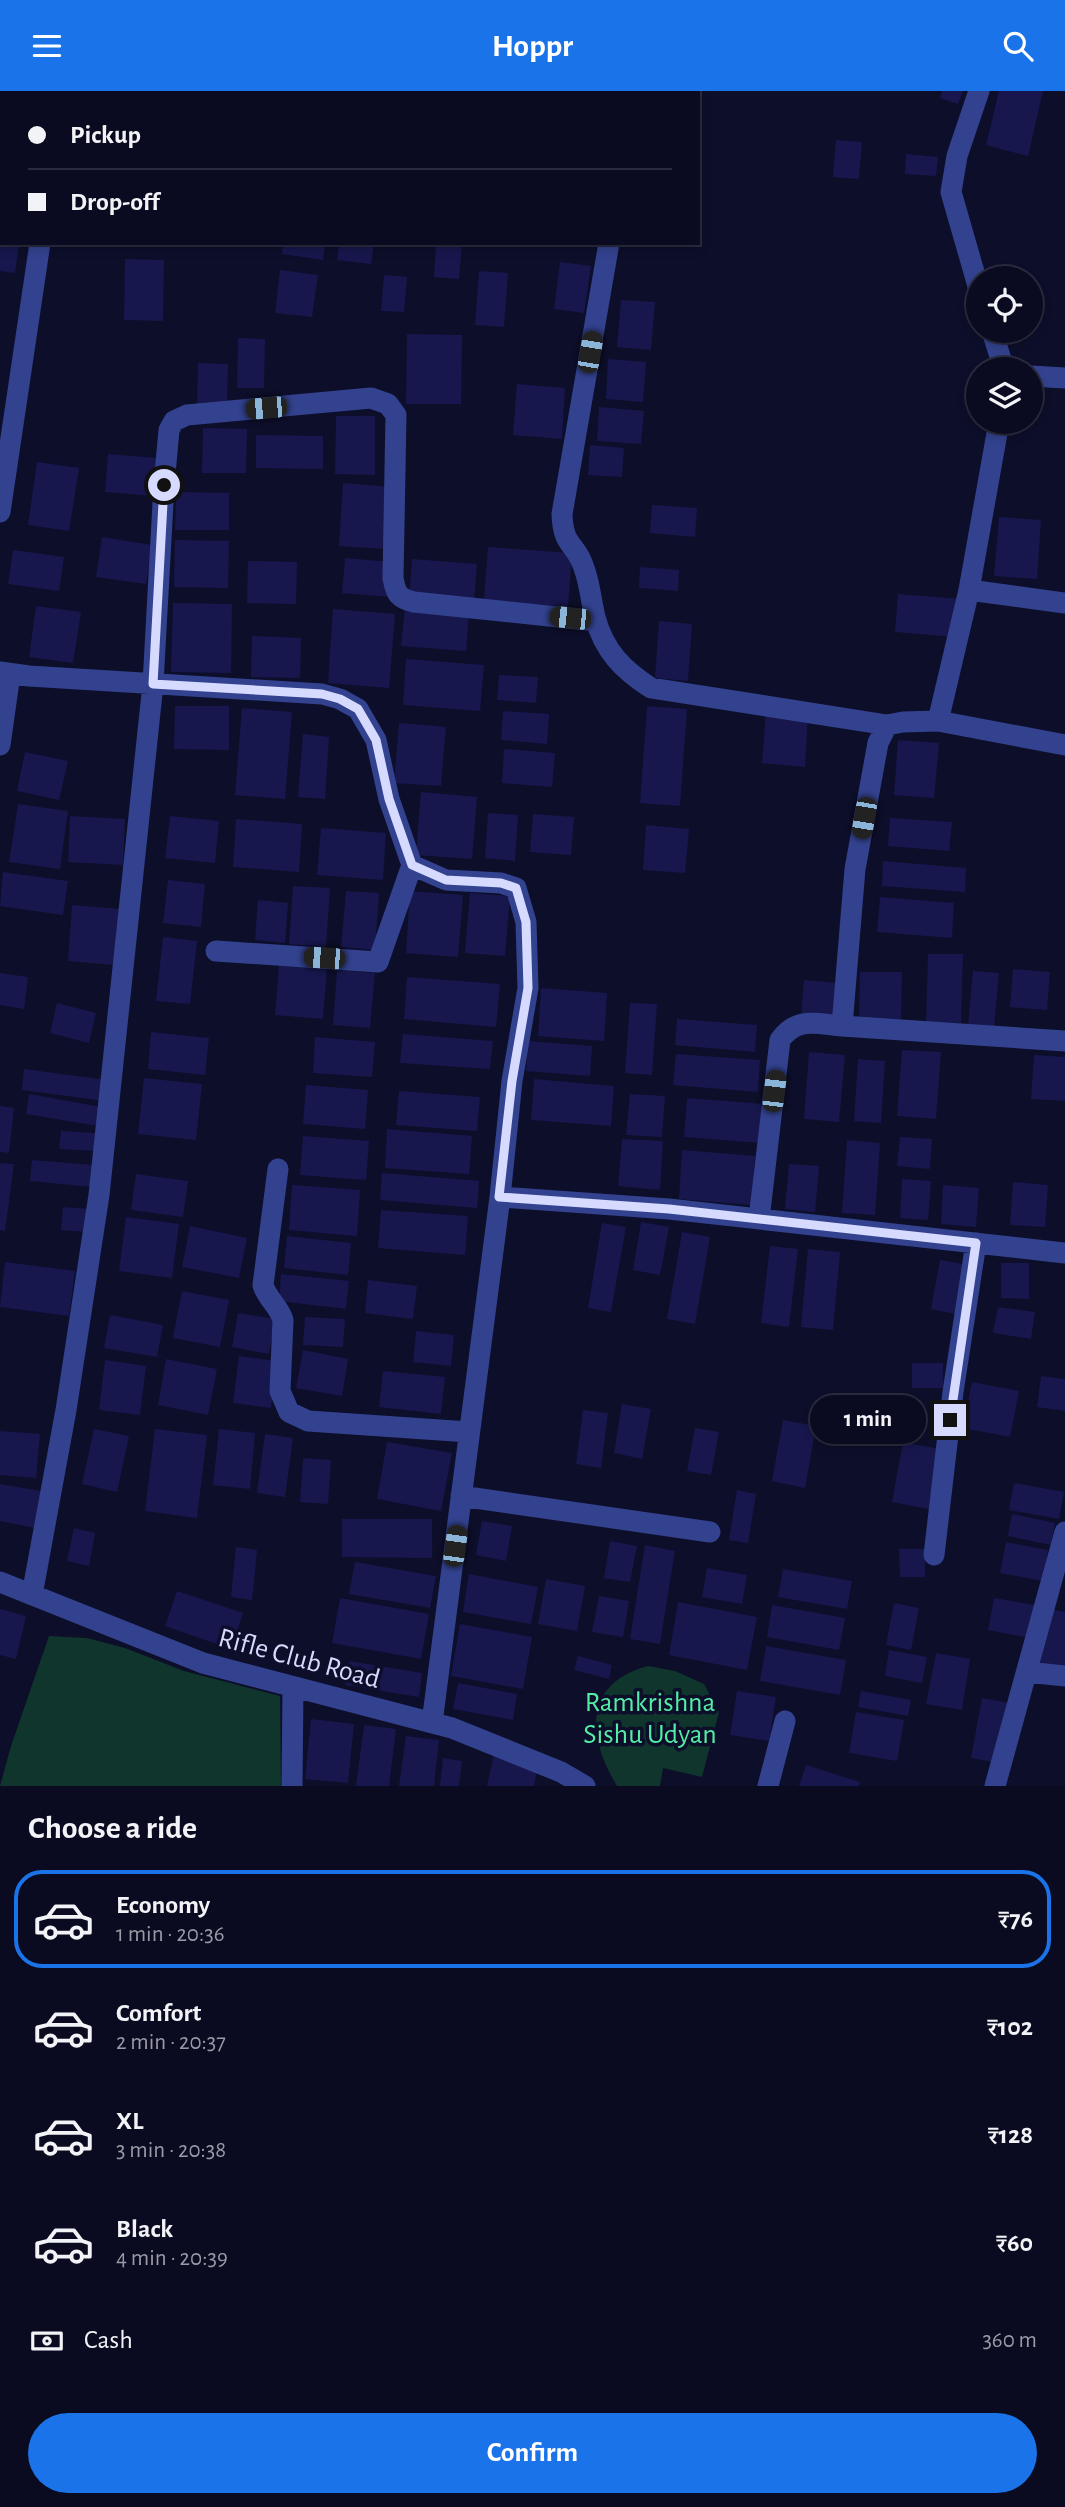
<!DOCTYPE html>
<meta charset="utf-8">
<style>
:root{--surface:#0a0a20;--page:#18182d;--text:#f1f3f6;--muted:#999aa5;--line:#2a2b3e;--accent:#1a73e8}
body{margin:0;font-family:"Alegreya Sans",sans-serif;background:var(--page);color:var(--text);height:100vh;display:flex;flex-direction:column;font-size:26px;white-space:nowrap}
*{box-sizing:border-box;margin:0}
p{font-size:23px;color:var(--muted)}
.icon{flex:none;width:38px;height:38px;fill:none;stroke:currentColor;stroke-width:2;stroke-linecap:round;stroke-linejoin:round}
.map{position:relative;height:1695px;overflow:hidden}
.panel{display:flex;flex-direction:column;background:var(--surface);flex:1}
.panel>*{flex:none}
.guide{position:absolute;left:0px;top:0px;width:700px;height:154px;box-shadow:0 4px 10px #0003,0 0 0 2px var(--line);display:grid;align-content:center;height:154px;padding:0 28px;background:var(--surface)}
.buttons{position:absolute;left:966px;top:175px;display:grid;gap:14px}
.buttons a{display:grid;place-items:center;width:77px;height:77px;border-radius:50%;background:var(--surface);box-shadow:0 4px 10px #0003,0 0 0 2px var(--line);font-size:35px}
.end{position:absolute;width:32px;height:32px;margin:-16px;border:9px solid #d6daff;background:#111;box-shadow:0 0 0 4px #111}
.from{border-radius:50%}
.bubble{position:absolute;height:49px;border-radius:24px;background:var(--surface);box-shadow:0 4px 10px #0003,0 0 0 2px var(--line);font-size:23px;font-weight:700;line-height:49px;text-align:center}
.car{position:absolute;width:21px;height:42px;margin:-21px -10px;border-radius:9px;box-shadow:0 0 5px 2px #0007;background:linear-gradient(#222 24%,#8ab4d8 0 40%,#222 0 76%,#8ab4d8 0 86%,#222 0)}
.guide b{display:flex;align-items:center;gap:24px;height:66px;font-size:26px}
.guide b+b{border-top:2px solid var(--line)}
.guide i{width:18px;height:18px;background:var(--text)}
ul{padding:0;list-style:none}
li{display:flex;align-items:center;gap:21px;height:98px;margin:0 14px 10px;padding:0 14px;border:4px solid transparent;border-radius:28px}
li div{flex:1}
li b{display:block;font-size:26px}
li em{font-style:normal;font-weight:700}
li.active{border-color:var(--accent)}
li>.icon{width:63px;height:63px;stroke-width:1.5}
h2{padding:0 28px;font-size:32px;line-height:84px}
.pay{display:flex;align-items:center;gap:18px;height:77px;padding:0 28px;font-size:26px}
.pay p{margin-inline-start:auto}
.button{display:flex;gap:14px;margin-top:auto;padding:14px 28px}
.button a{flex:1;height:80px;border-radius:42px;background:var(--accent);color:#fff;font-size:28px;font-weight:700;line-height:80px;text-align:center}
header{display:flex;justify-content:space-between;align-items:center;height:91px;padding:0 28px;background:var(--accent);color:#fff;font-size:32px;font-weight:700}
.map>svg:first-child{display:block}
</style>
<header><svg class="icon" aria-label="menu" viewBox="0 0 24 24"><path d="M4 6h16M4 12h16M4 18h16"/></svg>Hoppr<svg class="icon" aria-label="search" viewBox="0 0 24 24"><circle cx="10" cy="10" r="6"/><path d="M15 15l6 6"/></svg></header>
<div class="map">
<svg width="1065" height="1695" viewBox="0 0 1065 1695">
<rect width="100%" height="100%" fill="#0d0e2a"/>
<path fill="#10352c" d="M 49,1545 L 87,1547 L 125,1557 L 184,1580 L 280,1605 L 281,1695 L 0,1695 L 11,1655 Z
M 648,1575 L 675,1580 L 704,1593 L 719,1621 L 702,1686 L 663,1677 L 660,1695 L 617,1695 C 587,1646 583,1592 648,1575 Z"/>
<path fill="#17174d" d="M 942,0 L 963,0 L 958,13 L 940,7 Z
M 999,0 L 1043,0 L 1028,65 L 986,54 Z
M 836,49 L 862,51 L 859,88 L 833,86 Z
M 906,63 L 938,66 L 936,85 L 905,83 Z
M 0,152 L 19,152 L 15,182 L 0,180 Z
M 283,152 L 325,152 L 323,169 L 282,163 Z
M 339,152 L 374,152 L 371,173 L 337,169 Z
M 436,152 L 462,152 L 459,188 L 434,186 Z
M 125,168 L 164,169 L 163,230 L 124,229 Z
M 560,171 L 591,175 L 584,222 L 554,218 Z
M 280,179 L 318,184 L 312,226 L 275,222 Z
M 479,180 L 508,182 L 504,236 L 475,234 Z
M 384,184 L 407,186 L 404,221 L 381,220 Z
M 621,209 L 655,211 L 651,259 L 617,256 Z
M 407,243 L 462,244 L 461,313 L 406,313 Z
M 238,247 L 265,248 L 264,297 L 237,297 Z
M 608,268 L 646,271 L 643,311 L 606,308 Z
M 198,272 L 228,273 L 227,315 L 197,315 Z
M 517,293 L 565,297 L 562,348 L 513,344 Z
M 599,316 L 644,320 L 641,353 L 597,350 Z
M 336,325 L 375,325 L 375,384 L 335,383 Z
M 203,337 L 247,338 L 246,382 L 202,382 Z
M 256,344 L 323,345 L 323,378 L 256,377 Z
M 590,354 L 624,357 L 622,386 L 588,384 Z
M 108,363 L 157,367 L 154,405 L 105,401 Z
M 37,371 L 79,377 L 69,440 L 28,434 Z
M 343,392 L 390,396 L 386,458 L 339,455 Z
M 176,401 L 229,402 L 229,439 L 175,439 Z
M 652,414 L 697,417 L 695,446 L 650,442 Z
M 999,426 L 1041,429 L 1037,488 L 994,485 Z
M 102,446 L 152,454 L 146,493 L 96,486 Z
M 175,449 L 229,450 L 228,497 L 174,496 Z
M 488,456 L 572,462 L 568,516 L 484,509 Z
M 13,459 L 64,466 L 59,500 L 8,493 Z
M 345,467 L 391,471 L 389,506 L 342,502 Z
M 412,468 L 477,473 L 474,511 L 409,507 Z
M 248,470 L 297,471 L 296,513 L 247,512 Z
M 640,476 L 679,479 L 678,500 L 639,497 Z
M 898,503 L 959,508 L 955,546 L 895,541 Z
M 173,512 L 232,513 L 231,582 L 171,581 Z
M 36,515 L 81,521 L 73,572 L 29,566 Z
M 405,516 L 469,521 L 466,560 L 401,555 Z
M 333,518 L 395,523 L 389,597 L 328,592 Z
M 659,530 L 692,533 L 688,590 L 655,587 Z
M 252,545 L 301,547 L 300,587 L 251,586 Z
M 406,568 L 484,574 L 480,620 L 403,614 Z
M 499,584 L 538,586 L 536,612 L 497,609 Z
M 175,615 L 229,615 L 229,659 L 174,658 Z
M 647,615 L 687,618 L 680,715 L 640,712 Z
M 242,617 L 292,621 L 285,708 L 235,704 Z
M 503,620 L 549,623 L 547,653 L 501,649 Z
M 766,620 L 808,623 L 805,676 L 762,672 Z
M 399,632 L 446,636 L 441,695 L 394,692 Z
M 303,643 L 329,646 L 325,708 L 298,706 Z
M 898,649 L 939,652 L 934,707 L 894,704 Z
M 504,658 L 555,662 L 552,696 L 502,692 Z
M 25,661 L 68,670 L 59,709 L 17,700 Z
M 421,701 L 477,706 L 472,768 L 416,764 Z
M 18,713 L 68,720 L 60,778 L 9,771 Z
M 488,722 L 518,724 L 515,770 L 485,767 Z
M 533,723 L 574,726 L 571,764 L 530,761 Z
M 70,725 L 125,728 L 123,774 L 68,771 Z
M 170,725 L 219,730 L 215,772 L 165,767 Z
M 890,727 L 952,731 L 949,760 L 888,755 Z
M 236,728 L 302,733 L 299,781 L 233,776 Z
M 646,734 L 689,738 L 685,782 L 643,779 Z
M 321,737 L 386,742 L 383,789 L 317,784 Z
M 883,770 L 966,777 L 965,801 L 882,795 Z
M 3,781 L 68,790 L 63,824 L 0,815 Z
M 168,789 L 205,793 L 201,836 L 163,832 Z
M 293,795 L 330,797 L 326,856 L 289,853 Z
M 346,800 L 379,802 L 375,859 L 341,856 Z
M 410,800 L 463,804 L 458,866 L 406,862 Z
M 470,802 L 510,805 L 505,865 L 465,862 Z
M 880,806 L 954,812 L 952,847 L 877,841 Z
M 258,809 L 288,812 L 285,852 L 255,849 Z
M 72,814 L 119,818 L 114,874 L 68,870 Z
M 163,846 L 197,850 L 190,913 L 156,910 Z
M 928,863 L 963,863 L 961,932 L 926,931 Z
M 279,873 L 327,877 L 323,928 L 275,924 Z
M 1013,878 L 1050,881 L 1047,919 L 1010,916 Z
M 337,879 L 375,882 L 370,937 L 333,934 Z
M 973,880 L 999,882 L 994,937 L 968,934 Z
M 860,881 L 902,881 L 901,928 L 859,928 Z
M 0,882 L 28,886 L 24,918 L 0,914 Z
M 407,886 L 500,893 L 496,936 L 404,928 Z
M 804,889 L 837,892 L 834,929 L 801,926 Z
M 541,897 L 607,902 L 604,950 L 538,945 Z
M 57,912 L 96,922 L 89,952 L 50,942 Z
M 630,912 L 657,913 L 652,984 L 625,982 Z
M 677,928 L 757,934 L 755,961 L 675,954 Z
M 151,941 L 209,947 L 205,984 L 148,978 Z
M 403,943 L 493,950 L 490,978 L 400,972 Z
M 315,946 L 375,951 L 372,986 L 313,982 Z
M 528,950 L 592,955 L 590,985 L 526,980 Z
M 902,959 L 941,961 L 936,1028 L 897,1025 Z
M 809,961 L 845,964 L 839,1031 L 804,1028 Z
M 676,963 L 760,969 L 758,1001 L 673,994 Z
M 1034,964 L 1065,966 L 1065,1010 L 1031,1008 Z
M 858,968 L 885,970 L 881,1032 L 854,1030 Z
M 24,978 L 107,989 L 105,1010 L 22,999 Z
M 144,987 L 202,993 L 196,1049 L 138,1043 Z
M 534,988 L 614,995 L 611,1035 L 531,1029 Z
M 306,994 L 368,999 L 365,1038 L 303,1033 Z
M 399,1000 L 480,1006 L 477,1040 L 396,1034 Z
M 29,1003 L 101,1016 L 98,1035 L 26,1023 Z
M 630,1003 L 665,1005 L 662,1046 L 626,1044 Z
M 687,1007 L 764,1013 L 761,1052 L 684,1046 Z
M 0,1015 L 14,1017 L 9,1062 L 0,1061 Z
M 387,1038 L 472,1045 L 469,1083 L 385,1077 Z
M 61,1040 L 96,1042 L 96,1060 L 59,1058 Z
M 303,1045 L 369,1050 L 366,1089 L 300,1084 Z
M 900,1046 L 932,1048 L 930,1078 L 897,1075 Z
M 622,1048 L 663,1050 L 660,1099 L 618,1095 Z
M 847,1049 L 880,1052 L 875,1124 L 842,1122 Z
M 682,1059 L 755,1065 L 751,1114 L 679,1108 Z
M 32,1069 L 94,1074 L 93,1096 L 30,1090 Z
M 0,1072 L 14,1073 L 5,1140 L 0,1139 Z
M 789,1073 L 819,1075 L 815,1121 L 785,1118 Z
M 382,1082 L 479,1090 L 477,1117 L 380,1109 Z
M 136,1083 L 188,1090 L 183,1126 L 131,1119 Z
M 902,1088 L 931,1090 L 928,1129 L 900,1127 Z
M 1013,1091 L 1048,1094 L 1045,1136 L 1010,1134 Z
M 292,1094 L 360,1099 L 357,1145 L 289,1139 Z
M 943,1094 L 979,1097 L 976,1136 L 941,1133 Z
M 63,1116 L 89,1118 L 87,1141 L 61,1139 Z
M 381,1119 L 468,1125 L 465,1164 L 378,1157 Z
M 126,1126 L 179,1133 L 172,1187 L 119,1180 Z
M 641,1131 L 669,1136 L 660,1184 L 633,1179 Z
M 602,1132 L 626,1136 L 611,1221 L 588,1217 Z
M 190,1135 L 247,1147 L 239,1187 L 182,1176 Z
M 682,1141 L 710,1146 L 695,1233 L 667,1228 Z
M 287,1145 L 351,1152 L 348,1184 L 284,1177 Z
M 770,1155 L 798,1158 L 789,1236 L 761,1232 Z
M 808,1158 L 840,1161 L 833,1239 L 801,1236 Z
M 940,1169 L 969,1174 L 960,1224 L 931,1218 Z
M 5,1171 L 75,1180 L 69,1225 L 0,1216 Z
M 1001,1172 L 1029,1172 L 1029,1208 L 1001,1207 Z
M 281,1183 L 349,1190 L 346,1218 L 279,1210 Z
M 368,1189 L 417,1195 L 413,1228 L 365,1222 Z
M 182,1200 L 229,1209 L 220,1256 L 173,1247 Z
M 998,1216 L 1035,1221 L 1031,1248 L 993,1242 Z
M 238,1222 L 275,1228 L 269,1263 L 232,1256 Z
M 110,1224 L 163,1234 L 157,1266 L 104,1257 Z
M 305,1226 L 345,1228 L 343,1256 L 303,1254 Z
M 416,1240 L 454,1244 L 451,1275 L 413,1271 Z
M 303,1259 L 348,1268 L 342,1305 L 296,1297 Z
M 239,1265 L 277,1270 L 271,1317 L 233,1312 Z
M 166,1268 L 217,1278 L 208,1324 L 158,1314 Z
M 105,1269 L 146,1275 L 140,1324 L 99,1319 Z
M 912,1272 L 943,1272 L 943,1297 L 912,1297 Z
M 383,1280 L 445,1286 L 441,1323 L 379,1316 Z
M 1041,1285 L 1065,1288 L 1065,1320 L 1037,1316 Z
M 972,1291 L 1019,1300 L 1010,1346 L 963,1337 Z
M 622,1313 L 651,1318 L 642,1368 L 614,1362 Z
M 583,1319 L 608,1322 L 601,1377 L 576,1373 Z
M 783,1329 L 816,1335 L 805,1397 L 772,1390 Z
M 695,1337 L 719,1341 L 711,1384 L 687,1380 Z
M 94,1338 L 129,1345 L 117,1401 L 82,1393 Z
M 155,1338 L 207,1344 L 197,1427 L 145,1420 Z
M 219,1338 L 255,1342 L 250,1398 L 213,1394 Z
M 0,1340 L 40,1343 L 36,1387 L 0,1384 Z
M 265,1343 L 293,1347 L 285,1406 L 257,1402 Z
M 387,1351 L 452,1362 L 441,1420 L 377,1408 Z
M 903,1351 L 940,1358 L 929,1418 L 892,1411 Z
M 303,1367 L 331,1369 L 328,1413 L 300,1411 Z
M 1014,1392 L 1064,1401 L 1059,1428 L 1009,1419 Z
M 0,1393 L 41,1400 L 35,1437 L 0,1430 Z
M 737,1399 L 756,1403 L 748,1452 L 729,1449 Z
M 1012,1423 L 1055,1432 L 1051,1454 L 1008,1445 Z
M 342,1428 L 432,1428 L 432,1467 L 342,1466 Z
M 482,1430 L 512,1435 L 506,1470 L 476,1464 Z
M 74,1437 L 95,1442 L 89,1475 L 67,1470 Z
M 610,1450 L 637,1455 L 630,1491 L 604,1487 Z
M 1006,1451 L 1048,1459 L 1043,1490 L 1000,1482 Z
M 645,1454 L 675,1460 L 660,1553 L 630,1548 Z
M 236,1456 L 257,1459 L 252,1509 L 231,1506 Z
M 899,1458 L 925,1458 L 925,1486 L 900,1486 Z
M 355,1471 L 436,1485 L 430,1517 L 349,1503 Z
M 707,1477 L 747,1484 L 742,1513 L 702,1506 Z
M 783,1478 L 852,1490 L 847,1518 L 778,1506 Z
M 469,1483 L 538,1496 L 531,1533 L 463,1521 Z
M 546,1488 L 585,1495 L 577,1540 L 538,1533 Z
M 177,1500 L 243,1522 L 231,1558 L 165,1535 Z
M 599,1505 L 629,1510 L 623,1546 L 592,1541 Z
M 340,1507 L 429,1523 L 421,1568 L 332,1552 Z
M 994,1507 L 1035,1514 L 1030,1547 L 988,1539 Z
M 678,1511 L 757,1526 L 747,1579 L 669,1564 Z
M 894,1512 L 919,1517 L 911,1559 L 886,1554 Z
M 772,1514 L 845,1527 L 839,1559 L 767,1546 Z
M 0,1518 L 26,1525 L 16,1568 L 0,1564 Z
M 1050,1518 L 1065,1521 L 1065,1578 L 1037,1575 Z
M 460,1533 L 532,1546 L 523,1598 L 451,1585 Z
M 766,1555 L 846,1569 L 840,1604 L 760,1590 Z
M 889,1559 L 927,1566 L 922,1592 L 885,1585 Z
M 936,1562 L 970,1568 L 962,1619 L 926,1613 Z
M 578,1565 L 612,1574 L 609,1588 L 574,1579 Z
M 349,1570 L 422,1582 L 419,1606 L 345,1594 Z
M 458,1592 L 517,1603 L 513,1629 L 453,1618 Z
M 737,1600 L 776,1606 L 769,1650 L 730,1644 Z
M 861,1600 L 911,1609 L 908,1625 L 858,1616 Z
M 982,1607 L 1010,1612 L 999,1672 L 971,1667 Z
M 856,1621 L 904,1629 L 897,1670 L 849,1662 Z
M 311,1628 L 354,1633 L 348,1692 L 305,1688 Z
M 364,1634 L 396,1638 L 389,1695 L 356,1695 Z
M 406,1645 L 439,1649 L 434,1695 L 399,1695 Z
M 494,1663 L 538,1673 L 534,1695 L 487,1695 Z
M 443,1667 L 462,1670 L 459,1695 L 440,1695 Z
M 806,1674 L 860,1691 L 859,1695 L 799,1695 Z"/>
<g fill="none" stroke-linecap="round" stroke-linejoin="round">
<path stroke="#33428e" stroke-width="21" d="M 293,0 L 293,2
M 604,2 L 605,0
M 0,90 L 2,90
M 609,152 L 562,423 C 563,457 576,451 584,477 C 590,493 591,510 595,526 C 604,560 623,579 651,597 L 887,634
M 978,195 L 951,101 L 957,65 L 979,0
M 992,240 L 1004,278
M 1031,285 L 1065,287
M 0,421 L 40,152
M 969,499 L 1065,512
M 0,581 L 29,585 L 322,603 L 340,608 L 358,618 L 376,649 L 389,708 L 412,774 L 446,789 L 501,792 L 516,797 L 526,831 L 528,897 L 512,990 L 500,1106 L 432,1632
M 938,630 L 1065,654
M 0,654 L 10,583
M 216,860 L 378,871 L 412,774
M 842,935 L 1065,950
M 278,1078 L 263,1194 C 267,1208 279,1215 283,1229 L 280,1300 L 289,1321 L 308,1330 L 469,1341
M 500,1106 L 669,1118 L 1065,1162
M 759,1128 L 780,949 C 797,925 817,933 842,935 L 855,778 L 878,652 L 887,634 L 903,631 L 938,630 L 969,499 L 999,331
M 461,1405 L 710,1441
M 934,1464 L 953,1301 L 976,1152
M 0,1491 L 203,1572 L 452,1637 L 561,1681 L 585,1695
M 32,1504 L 66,1319 L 99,1104 L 153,593 L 164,394 L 169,339 L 174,330 L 187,324 L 371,307 L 388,313 L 396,324 L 393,487 C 396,503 398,507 414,511 L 596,530
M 1027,1581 L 1065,1585
M 292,1695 L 293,1596
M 768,1695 L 785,1630
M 995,1695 L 1065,1441"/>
</g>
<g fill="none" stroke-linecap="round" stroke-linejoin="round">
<path stroke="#d6daff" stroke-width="9" d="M 164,394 L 153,593 L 322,603 L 340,608 L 358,618 L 376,649 L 389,708 L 412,774 L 446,789 L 501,792 L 516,797 L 526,831 L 528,897 L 512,990 L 499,1106 L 669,1118 L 976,1152 L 950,1329"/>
</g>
<g text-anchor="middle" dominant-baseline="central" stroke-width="7" stroke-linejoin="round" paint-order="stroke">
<g font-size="28" fill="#d6daff" stroke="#0d0e2a">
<text transform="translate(299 1568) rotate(15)">Rifle Club Road</text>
</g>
<g font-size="28" fill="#54eda7" stroke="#0d0e2a">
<text x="650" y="1612">Ramkrishna<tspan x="650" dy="32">Sishu Udyan</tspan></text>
</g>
</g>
</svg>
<div class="buttons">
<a><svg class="icon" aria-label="locate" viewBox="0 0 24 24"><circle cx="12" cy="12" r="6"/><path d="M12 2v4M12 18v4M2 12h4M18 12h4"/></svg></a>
<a><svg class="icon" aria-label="layers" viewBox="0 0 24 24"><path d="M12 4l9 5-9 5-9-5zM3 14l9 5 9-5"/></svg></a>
</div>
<i class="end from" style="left:164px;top:394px"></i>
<i class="end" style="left:950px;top:1329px"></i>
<div class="bubble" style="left:810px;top:1304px;width:116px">1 min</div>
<i class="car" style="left:590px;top:261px;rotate:10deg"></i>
<i class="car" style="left:266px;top:317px;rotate:265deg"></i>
<i class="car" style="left:570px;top:527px;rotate:276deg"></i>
<i class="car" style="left:864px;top:727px;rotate:190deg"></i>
<i class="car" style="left:324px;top:867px;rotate:274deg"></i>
<i class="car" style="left:774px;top:1000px;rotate:7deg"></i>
<i class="car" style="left:455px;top:1455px;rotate:8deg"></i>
<div class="guide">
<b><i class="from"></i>Pickup</b>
<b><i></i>Drop-off</b>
</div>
</div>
<section class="panel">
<h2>Choose a ride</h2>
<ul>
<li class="active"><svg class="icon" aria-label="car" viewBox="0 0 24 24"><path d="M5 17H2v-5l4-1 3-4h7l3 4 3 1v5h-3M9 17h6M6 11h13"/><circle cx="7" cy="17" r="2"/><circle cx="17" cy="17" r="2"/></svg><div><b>Economy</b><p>1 min · 20:36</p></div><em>₹76</em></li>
<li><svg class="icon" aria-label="car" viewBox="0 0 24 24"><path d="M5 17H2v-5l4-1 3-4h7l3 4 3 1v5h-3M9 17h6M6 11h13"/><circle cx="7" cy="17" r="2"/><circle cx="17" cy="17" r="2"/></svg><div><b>Comfort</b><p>2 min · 20:37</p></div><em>₹102</em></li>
<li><svg class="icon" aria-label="car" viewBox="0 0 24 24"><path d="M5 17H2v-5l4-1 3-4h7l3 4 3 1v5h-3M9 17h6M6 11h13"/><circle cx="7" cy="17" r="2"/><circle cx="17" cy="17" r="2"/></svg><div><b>XL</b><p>3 min · 20:38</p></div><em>₹128</em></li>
<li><svg class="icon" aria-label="car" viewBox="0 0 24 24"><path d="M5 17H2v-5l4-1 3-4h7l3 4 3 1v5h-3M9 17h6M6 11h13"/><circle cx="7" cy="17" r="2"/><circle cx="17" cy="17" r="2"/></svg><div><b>Black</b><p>4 min · 20:39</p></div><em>₹60</em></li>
</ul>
<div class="pay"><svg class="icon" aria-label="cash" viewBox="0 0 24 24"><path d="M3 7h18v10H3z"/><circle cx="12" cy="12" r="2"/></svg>Cash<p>360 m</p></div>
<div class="button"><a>Confirm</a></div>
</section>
